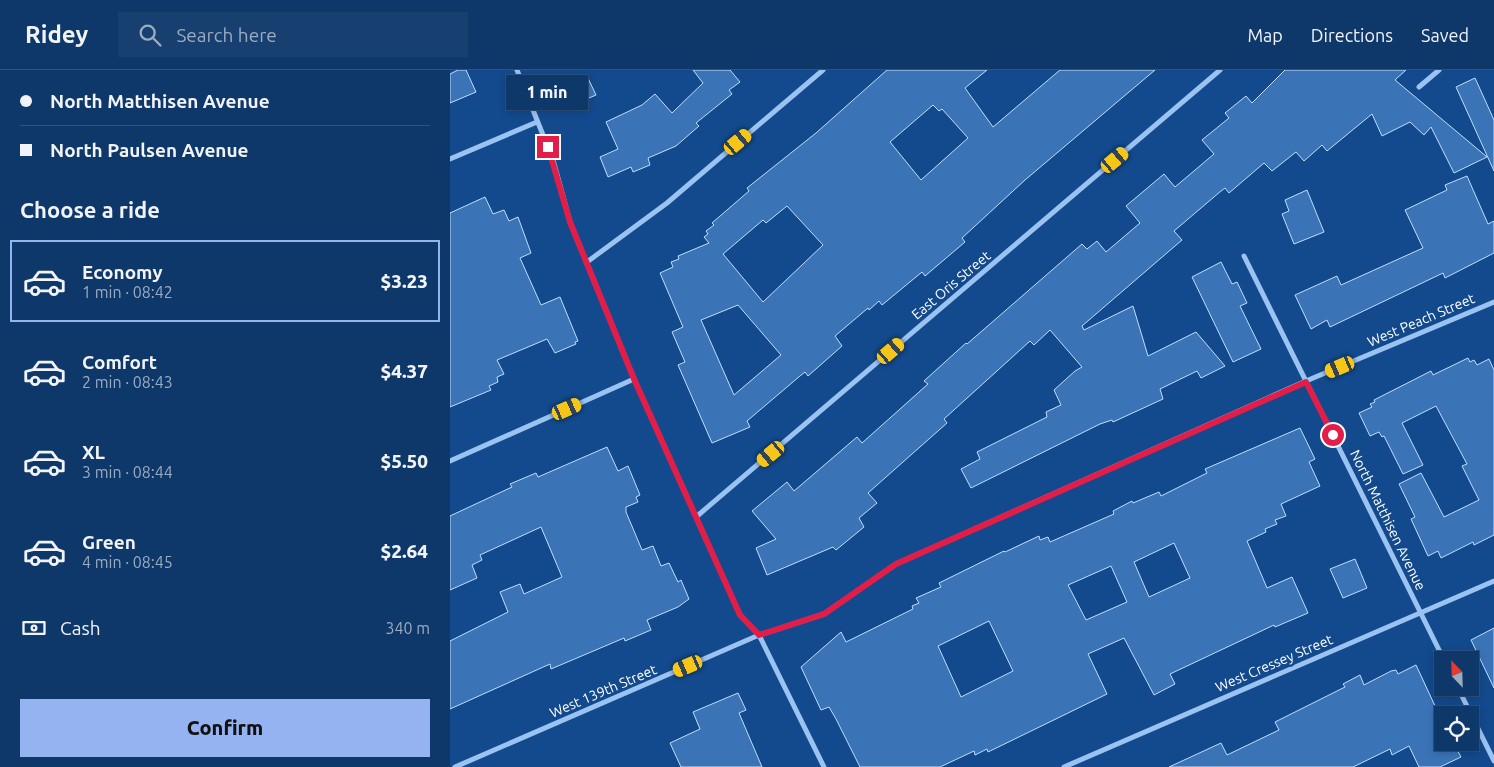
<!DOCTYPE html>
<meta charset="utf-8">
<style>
:root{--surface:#0e386a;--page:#173f70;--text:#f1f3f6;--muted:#9bacc1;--line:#2e527e;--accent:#95b2f1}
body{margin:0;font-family:Ubuntu,sans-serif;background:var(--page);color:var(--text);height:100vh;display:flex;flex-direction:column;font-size:19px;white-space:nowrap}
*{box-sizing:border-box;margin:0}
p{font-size:16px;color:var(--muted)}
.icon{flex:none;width:28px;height:28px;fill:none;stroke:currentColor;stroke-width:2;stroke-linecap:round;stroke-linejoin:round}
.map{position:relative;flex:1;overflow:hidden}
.panel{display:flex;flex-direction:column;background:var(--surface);width:450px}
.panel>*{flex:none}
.banner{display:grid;align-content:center;height:110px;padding:0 20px;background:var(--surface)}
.needle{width:32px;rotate:337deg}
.tools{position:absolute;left:984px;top:581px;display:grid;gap:10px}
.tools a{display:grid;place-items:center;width:45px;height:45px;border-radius:0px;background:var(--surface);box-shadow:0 2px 8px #0003,0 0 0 1px var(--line);font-size:25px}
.end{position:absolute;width:22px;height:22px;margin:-11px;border:6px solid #e11d48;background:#fff;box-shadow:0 0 0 2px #fff}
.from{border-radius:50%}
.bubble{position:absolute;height:35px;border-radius:0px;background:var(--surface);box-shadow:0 2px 8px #0003,0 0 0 1px var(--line);font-size:16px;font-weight:800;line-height:35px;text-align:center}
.car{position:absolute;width:15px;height:30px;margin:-15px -8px;border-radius:6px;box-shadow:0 0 4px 1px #0007;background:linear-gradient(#f5c518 24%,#345 0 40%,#f5c518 0 76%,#345 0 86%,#f5c518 0)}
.banner b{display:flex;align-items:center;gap:18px;height:48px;font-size:19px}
.banner b+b{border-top:1px solid var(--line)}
.banner i{width:12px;height:12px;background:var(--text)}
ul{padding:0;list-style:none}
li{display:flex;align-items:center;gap:15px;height:82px;margin:0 10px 8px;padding:0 10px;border:2px solid transparent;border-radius:0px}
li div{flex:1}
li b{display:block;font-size:19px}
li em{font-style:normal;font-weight:800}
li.current{border-color:var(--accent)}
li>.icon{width:45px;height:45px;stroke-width:1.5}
h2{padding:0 20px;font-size:22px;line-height:60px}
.pay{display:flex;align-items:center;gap:12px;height:55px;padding:0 20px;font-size:19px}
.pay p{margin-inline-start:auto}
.button{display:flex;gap:10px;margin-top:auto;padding:10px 20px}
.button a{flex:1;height:58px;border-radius:0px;background:var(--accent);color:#111;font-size:20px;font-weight:800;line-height:58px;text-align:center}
header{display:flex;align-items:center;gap:30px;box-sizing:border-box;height:70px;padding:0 25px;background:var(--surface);border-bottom:1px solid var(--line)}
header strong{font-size:24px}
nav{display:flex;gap:28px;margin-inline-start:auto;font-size:18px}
.search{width:350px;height:45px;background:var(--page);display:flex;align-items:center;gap:12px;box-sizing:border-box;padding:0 18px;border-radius:0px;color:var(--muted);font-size:19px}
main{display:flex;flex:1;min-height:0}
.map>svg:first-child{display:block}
</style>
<header>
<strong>Ridey</strong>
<div class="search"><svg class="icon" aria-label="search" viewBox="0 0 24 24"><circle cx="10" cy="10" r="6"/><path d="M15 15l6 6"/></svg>Search here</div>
<nav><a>Map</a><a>Directions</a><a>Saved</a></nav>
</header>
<main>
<section class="panel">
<div class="banner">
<b><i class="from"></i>North Matthisen Avenue</b>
<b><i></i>North Paulsen Avenue</b>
</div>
<h2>Choose a ride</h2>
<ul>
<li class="current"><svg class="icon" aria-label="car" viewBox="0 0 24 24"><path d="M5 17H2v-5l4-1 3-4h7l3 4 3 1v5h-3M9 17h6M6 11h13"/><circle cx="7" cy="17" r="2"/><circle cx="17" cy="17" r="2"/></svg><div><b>Economy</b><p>1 min · 08:42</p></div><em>$3.23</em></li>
<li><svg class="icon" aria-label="car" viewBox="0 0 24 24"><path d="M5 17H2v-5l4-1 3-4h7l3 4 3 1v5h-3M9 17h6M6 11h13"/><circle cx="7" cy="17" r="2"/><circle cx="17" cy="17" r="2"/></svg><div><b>Comfort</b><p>2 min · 08:43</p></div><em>$4.37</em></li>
<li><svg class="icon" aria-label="car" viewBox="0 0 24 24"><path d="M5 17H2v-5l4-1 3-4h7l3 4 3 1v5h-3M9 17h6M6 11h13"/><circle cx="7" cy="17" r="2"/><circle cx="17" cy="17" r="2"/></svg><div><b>XL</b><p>3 min · 08:44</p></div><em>$5.50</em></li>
<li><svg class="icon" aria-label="car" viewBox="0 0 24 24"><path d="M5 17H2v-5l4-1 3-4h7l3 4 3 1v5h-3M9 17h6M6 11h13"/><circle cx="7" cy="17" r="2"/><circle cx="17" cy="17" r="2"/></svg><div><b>Green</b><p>4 min · 08:45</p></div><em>$2.64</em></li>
</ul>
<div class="pay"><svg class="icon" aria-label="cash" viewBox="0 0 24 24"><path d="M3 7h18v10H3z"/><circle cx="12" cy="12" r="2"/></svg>Cash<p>340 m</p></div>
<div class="button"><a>Confirm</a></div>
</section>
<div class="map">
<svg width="1044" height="697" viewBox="0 0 1044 697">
<rect width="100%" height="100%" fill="#124a8d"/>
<path fill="#3a74b7" stroke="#c2ddfc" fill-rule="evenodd" d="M 8,0 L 16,0 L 26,22 L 0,33 L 0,4 Z
M 243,0 L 280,0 L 290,12 L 279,20 L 282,24 L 246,53 L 249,56 L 226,76 L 198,88 L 200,95 L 183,102 L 181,97 L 158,107 L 150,87 L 168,79 L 156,52 L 192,35 L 205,24 L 222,43 L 253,13 Z
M 437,0 L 537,0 L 515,18 L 543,57 L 610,0 L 705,0 L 575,110 L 512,168 L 515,172 L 475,206 L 472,202 L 432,235 L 429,231 L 419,240 L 418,238 L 385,266 L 392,276 L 358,306 L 355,302 L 350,306 L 297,351 L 300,357 L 262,373 L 228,295 L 235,292 L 222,262 L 233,257 L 210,203 L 223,197 L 221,192 L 229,189 L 228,186 L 259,173 L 254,167 L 258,164 L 256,161 L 264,155 L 262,153 L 299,121 L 297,118 L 366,63 ZM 483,35 L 489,41 L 492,39 L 518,68 L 471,110 L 440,72 ZM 337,136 L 373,175 L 313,232 L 273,184 L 313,150 L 316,153 ZM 288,235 L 331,285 L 284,325 L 251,250 Z
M 835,0 L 956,0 L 945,10 L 1037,87 L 1004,103 L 981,57 L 974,65 L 960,52 L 932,66 L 922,44 L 877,81 L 872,75 L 854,91 L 846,82 L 822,101 L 814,93 L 779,123 L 775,118 L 771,121 L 724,161 L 732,170 L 632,256 L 634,260 L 683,236 L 698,286 L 746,262 L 775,296 L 751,308 L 747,301 L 710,319 L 713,329 L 663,352 L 662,350 L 650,354 L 521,418 L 511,399 L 530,389 L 527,382 L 597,347 L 596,342 L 611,335 L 604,320 L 625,301 L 632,297 L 600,260 L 584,275 L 580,271 L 494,349 L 497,353 L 418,423 L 427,433 L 409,448 L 414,457 L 386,480 L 383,477 L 317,505 L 306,478 L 326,469 L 302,441 L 337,412 L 344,421 L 407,367 L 412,373 L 478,314 L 474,311 L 516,273 L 517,274 L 632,174 L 637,179 L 647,171 L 656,182 L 690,153 L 676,136 L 714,104 L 725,117 L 764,84 L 752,70 L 779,48 L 775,43 L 796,26 L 802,33 Z
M 137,6 L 146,25 L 125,34 L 117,14 Z
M 1025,8 L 1044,50 L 1044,101 L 1006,17 Z
M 1017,106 L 1038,154 L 1044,151 L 1044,183 L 995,208 L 993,203 L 880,257 L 877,250 L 861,259 L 845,225 L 887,206 L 891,215 L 973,178 L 955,140 L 997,120 L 995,115 Z
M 857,120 L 874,162 L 844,174 L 832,144 L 839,141 L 835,130 Z
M 35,127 L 43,144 L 54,140 L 59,151 L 68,147 L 81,183 L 70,188 L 91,235 L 110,227 L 128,271 L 125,272 L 126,274 L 105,283 L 97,269 L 47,290 L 54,304 L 47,307 L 48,312 L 39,316 L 41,320 L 0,337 L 0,143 Z
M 771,192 L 782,214 L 787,212 L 797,233 L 790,236 L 811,279 L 783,292 L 742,207 Z
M 1018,288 L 1020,292 L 1024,290 L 1027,295 L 1039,289 L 1044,300 L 1044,465 L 1024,475 L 1023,472 L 991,488 L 988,481 L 978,486 L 961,449 L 965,447 L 949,414 L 971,403 L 994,447 L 1029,430 L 1012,396 L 1017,394 L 986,336 L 952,353 L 973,395 L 953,404 L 934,366 L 932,367 L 929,362 L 920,366 L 909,343 L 922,337 L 920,334 L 925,332 L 924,330 L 981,301 L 983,305 Z
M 850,358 L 865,389 L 859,392 L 870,416 L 831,434 L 836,446 L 825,450 L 827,454 L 815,459 L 816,462 L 797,471 L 817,518 L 842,507 L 858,543 L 825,557 L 824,555 L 720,604 L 725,614 L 704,625 L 674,568 L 638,584 L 657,624 L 614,645 L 538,682 L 537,679 L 525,685 L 524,681 L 490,697 L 410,697 L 386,649 L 379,637 L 371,640 L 351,597 L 391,562 L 396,572 L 463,539 L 462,536 L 469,533 L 466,528 L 491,517 L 489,513 L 554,481 L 555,482 L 589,466 L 590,470 L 598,467 L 600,472 L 664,444 L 663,441 L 682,431 L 683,433 L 709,422 L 711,426 L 757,403 L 755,399 ZM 724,473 L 740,508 L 699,527 L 684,492 ZM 661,496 L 677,532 L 636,550 L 618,515 ZM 539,551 L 563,601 L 511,627 L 488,576 Z
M 157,377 L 168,401 L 178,396 L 190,425 L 186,427 L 188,432 L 176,437 L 176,442 L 192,480 L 203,476 L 211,496 L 219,493 L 228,512 L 231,510 L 239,529 L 228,537 L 197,550 L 201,560 L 175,571 L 174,568 L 101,599 L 100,594 L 0,639 L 0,571 L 58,542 L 50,522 L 70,514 L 74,524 L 112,507 L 91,457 L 30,485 L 32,490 L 22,495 L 27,508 L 0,520 L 0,446 L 62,417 L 60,414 L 86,403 L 88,407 Z
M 905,489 L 917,518 L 893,528 L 880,499 Z
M 1044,558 L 1044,618 L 1021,570 Z
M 966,595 L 992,651 L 992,672 L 1003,672 L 1011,687 L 990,697 L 969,697 L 959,676 L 942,685 L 940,679 L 903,697 L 719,697 L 771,673 L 777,685 L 829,660 L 825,652 L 895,617 L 893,614 L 910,605 L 914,615 L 941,601 L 946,600 L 948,604 Z
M 288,623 L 296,640 L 289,643 L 312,697 L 231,697 L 220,673 L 250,659 L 243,642 Z"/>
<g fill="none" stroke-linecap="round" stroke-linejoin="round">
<path stroke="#9bc3f1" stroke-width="5" d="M 67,0 L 103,90 L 120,152 L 184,309 L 290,545 L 309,565 L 374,697
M 969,17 L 989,0
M 0,89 L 87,52
M 794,186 L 994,590
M 137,192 L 217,133 L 373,0
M 0,391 L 184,309
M 246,447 L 770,0
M 1008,618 L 1044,691
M 5,697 L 309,565 L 374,544 L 446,494 L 856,311 L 1044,232
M 614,697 L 1044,511"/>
</g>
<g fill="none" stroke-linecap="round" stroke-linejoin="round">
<path stroke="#e11d48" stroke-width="6" d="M 98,77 L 120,152 L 184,309 L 290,545 L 309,565 L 374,544 L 446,494 L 856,312 L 883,365"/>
</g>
<g text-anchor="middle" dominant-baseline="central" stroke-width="5" stroke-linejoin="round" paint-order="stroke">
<g font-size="14" fill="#fff" stroke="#124a8d">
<text transform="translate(501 215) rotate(-40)">East Oris Street</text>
<text transform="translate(971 250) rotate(-23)">West Peach Street</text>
<text transform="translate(938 450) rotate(64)">North Matthisen Avenue</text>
<text transform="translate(824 593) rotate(-23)">West Cressey Street</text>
<text transform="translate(153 621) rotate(-23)">West 139th Street</text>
</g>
</g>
</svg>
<div class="tools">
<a><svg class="needle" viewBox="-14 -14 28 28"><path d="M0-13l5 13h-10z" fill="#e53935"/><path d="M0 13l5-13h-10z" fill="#9bacc1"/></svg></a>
<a><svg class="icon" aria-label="locate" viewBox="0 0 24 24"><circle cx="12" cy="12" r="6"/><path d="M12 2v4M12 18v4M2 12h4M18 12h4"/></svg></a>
</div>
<i class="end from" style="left:883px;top:365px"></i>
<i class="end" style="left:98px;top:77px"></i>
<div class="bubble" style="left:56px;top:5px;width:82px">1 min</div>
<i class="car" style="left:288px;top:72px;rotate:50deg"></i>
<i class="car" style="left:665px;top:90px;rotate:50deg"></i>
<i class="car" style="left:441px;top:281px;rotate:49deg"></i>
<i class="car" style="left:890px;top:297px;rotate:247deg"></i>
<i class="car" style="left:117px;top:339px;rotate:66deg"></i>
<i class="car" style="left:321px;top:384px;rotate:230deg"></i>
<i class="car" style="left:238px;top:596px;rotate:247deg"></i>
</div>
</main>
